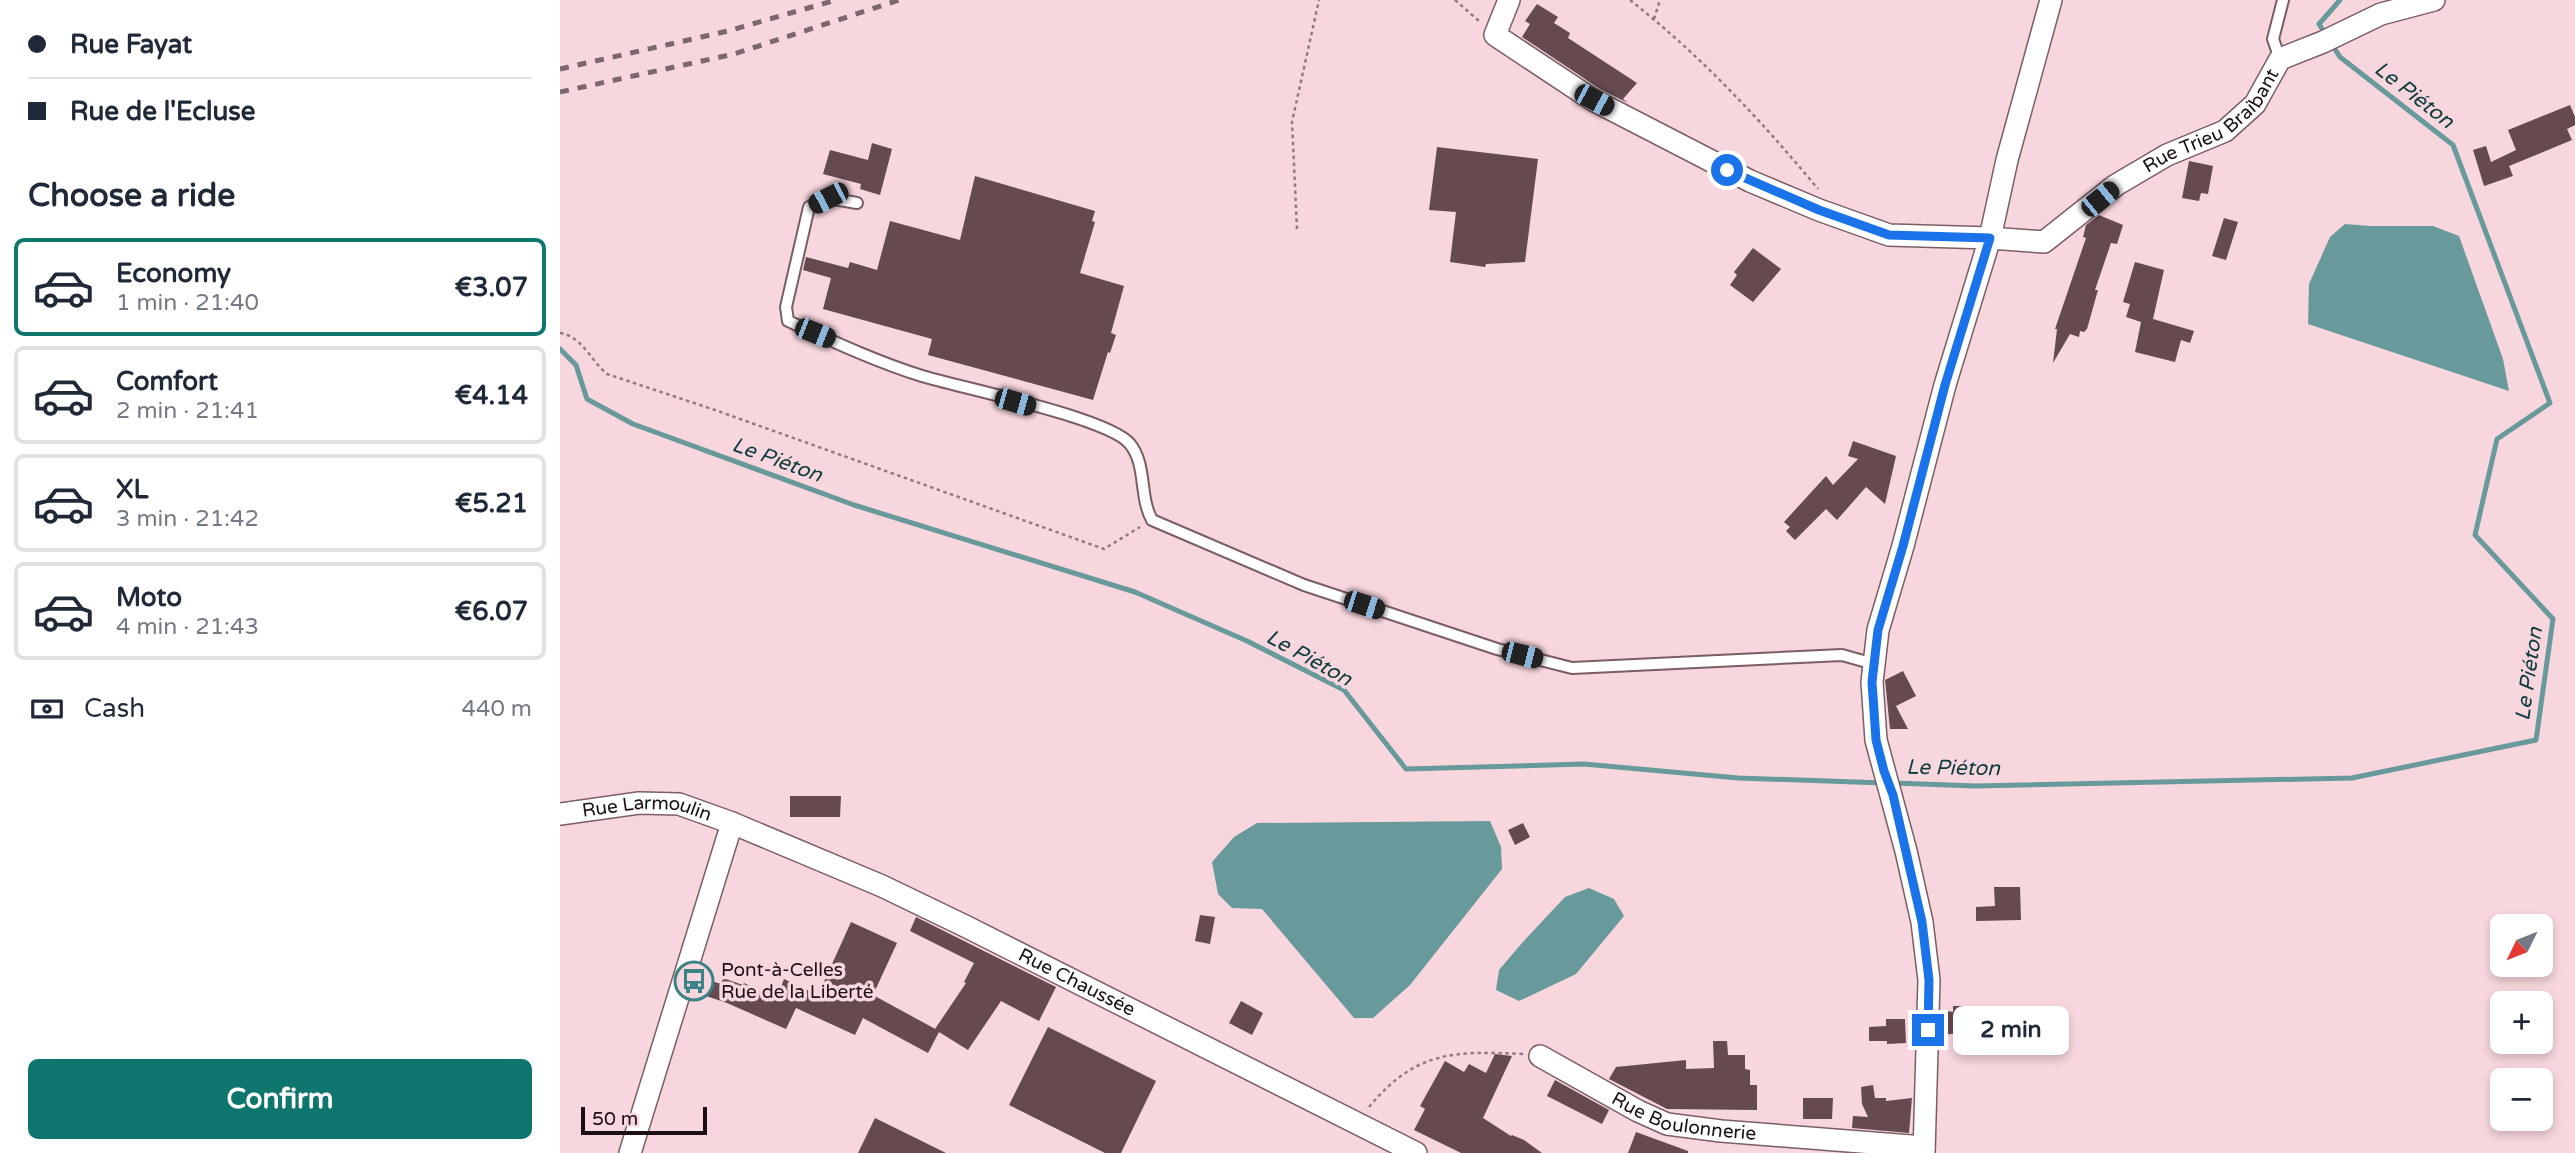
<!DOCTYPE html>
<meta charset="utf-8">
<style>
:root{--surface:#fff;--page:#f2f2f3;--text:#1f2937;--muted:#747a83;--line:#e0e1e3;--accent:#0f766e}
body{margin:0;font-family:"Varela Round",sans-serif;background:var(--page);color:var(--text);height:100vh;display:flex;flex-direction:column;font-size:26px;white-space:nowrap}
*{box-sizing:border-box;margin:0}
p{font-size:23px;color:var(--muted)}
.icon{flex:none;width:38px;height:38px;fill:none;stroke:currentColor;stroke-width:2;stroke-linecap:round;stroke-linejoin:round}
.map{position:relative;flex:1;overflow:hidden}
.details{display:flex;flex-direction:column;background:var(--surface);width:560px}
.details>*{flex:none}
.top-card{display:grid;align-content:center;height:154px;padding:0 28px;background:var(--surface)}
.needle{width:46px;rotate:227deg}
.tools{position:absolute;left:1930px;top:914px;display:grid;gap:14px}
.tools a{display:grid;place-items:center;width:63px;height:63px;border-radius:10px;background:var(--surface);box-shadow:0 4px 10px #0003;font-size:35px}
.scale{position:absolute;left:21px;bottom:18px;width:126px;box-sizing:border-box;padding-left:7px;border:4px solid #1b1013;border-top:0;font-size:19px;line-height:24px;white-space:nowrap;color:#1b1013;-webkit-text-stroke:5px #f7d6dd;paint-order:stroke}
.end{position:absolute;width:32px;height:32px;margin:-16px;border:9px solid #1a73e8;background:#fff;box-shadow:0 0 0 4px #fff}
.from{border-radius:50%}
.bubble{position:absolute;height:49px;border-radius:10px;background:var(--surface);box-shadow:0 4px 10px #0003;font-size:23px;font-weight:700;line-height:49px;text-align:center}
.car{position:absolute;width:21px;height:42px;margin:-21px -10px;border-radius:9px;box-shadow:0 0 5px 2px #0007;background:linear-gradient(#222 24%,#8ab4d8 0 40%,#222 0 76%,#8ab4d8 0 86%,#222 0)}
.top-card b{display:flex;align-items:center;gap:24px;height:66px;font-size:26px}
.top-card b+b{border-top:2px solid var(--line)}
.top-card i{width:18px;height:18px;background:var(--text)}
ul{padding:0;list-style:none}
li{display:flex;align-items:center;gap:21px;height:98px;margin:0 14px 10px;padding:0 14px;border:4px solid var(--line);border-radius:10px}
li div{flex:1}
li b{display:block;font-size:26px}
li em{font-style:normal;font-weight:700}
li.active{border-color:var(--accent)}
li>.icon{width:63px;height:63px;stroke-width:1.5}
h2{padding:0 28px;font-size:32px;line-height:84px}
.pay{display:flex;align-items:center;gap:18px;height:77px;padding:0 28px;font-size:26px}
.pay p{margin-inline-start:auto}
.primary-button{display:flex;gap:14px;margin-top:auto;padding:14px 28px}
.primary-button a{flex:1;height:80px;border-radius:10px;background:var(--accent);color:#fff;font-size:28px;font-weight:700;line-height:80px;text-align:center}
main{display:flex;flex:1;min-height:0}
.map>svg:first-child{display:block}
</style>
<main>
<section class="details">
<div class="top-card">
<b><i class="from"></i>Rue Fayat</b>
<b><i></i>Rue de l'Ecluse</b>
</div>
<h2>Choose a ride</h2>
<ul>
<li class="active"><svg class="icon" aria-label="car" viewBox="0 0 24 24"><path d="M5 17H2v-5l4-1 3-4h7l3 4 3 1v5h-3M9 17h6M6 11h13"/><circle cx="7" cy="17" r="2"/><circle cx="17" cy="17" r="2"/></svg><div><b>Economy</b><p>1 min · 21:40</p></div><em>€3.07</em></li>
<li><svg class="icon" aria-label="car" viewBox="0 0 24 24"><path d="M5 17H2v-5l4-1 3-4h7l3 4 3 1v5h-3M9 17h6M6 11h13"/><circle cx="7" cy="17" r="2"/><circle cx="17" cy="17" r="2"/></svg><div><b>Comfort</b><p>2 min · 21:41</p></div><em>€4.14</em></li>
<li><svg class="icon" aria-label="car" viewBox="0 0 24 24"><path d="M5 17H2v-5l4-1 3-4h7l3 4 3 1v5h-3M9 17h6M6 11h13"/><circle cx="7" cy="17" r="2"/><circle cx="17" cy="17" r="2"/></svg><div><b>XL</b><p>3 min · 21:42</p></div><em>€5.21</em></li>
<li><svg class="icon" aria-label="car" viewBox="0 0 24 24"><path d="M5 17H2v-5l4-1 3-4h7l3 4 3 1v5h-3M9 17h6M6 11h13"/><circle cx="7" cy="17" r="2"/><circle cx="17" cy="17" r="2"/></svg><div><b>Moto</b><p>4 min · 21:43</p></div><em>€6.07</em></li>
</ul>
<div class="pay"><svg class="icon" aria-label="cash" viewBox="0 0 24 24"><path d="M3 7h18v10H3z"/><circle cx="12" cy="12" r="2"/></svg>Cash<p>440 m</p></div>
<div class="primary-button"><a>Confirm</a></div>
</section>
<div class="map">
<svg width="2015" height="1153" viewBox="0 0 2015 1153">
<rect width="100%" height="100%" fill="#f7d6dd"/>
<path fill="#68999b" d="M 1785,224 L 1810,226 L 1873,226 L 1899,236 L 1943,359 L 1949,391 L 1748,324 L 1749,284 L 1770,237 Z
M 930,821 L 941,847 L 942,869 L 850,985 L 813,1018 L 794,1018 L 702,909 L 672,908 L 658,894 L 652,862 L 674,837 L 697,823 Z
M 1029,888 L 1054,899 L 1064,916 L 1016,974 L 959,1001 L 936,990 L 939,970 L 962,943 L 1005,897 Z"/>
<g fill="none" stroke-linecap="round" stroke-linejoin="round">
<path stroke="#68999b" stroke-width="5" d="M 1766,35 L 1759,24 L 1780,0
M 0,349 L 16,365 L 27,399 L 73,424 L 294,505 L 575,592 L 687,641 L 784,690 L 846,769 L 1024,764 L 1178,778 L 1324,783
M 1334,783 L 1415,786 L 1792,778 L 1976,740 L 1993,619 L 1915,535 L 1937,439 L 1990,403 L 1893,145 L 1780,57 L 1771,43"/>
</g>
<path fill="#654a50" d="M 977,4 L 998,17 L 994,23 L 1010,33 L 1008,38 L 1077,83 L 1063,99 L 1068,103 L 1040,89 L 962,37 L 970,24 L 965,21 Z
M 2010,105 L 2015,117 L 2015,125 L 2007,129 L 2012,140 L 1949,166 L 1953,176 L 1924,186 L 1913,150 L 1926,146 L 1931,162 L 1956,150 L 1948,130 Z
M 312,143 L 332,149 L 320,195 L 300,189 L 301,184 L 263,174 L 270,150 L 308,160 Z
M 877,147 L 978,159 L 965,262 L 926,264 L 925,267 L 890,262 L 896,212 L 869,210 Z
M 1629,161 L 1653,166 L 1648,194 L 1641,193 L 1639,201 L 1622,198 Z
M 415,176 L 535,211 L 532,221 L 535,222 L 520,273 L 564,286 L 551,333 L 556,335 L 550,353 L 548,352 L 533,400 L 368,355 L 372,339 L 263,309 L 271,278 L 243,270 L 246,257 L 288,268 L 290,262 L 317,270 L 330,221 L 400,240 Z
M 1539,215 L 1563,225 L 1557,244 L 1551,243 L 1535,290 L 1538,290 L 1527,329 L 1524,332 L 1520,331 L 1519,337 L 1510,334 L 1493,363 L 1497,329 L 1495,329 L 1526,238 L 1523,237 L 1526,225 Z
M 1664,218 L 1678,222 L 1666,260 L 1652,256 Z
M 1193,248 L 1221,269 L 1193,302 L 1170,285 L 1177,275 L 1174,272 Z
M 1575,262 L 1604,270 L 1593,319 L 1634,331 L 1630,343 L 1621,340 L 1615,362 L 1575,352 L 1581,322 L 1566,317 L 1570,304 L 1563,302 Z
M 1293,441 L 1336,456 L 1325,504 L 1306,487 L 1277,520 L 1266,509 L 1235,540 L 1226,531 L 1230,527 L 1224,522 L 1266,476 L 1273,485 L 1298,459 L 1288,456 Z
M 1343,671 L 1356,696 L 1336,706 L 1348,729 L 1330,729 L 1325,680 Z
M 230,796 L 281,796 L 280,817 L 230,817 Z
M 963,823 L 970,837 L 955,845 L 948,830 Z
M 1434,887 L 1460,887 L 1461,920 L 1416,921 L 1416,907 L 1435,906 Z
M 640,915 L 655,917 L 650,944 L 635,941 Z
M 356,917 L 496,987 L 479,1021 L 441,1001 L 408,1050 L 379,1032 L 368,1053 L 303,1018 L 295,1035 L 236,1008 L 226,1029 L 167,1003 L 134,992 L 139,977 L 161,984 L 163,978 L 183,985 L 184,983 L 216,999 L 224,979 L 258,995 L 291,922 L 337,943 L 313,995 L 379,1031 L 375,1029 L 406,983 L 404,982 L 414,963 L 350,931 Z
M 681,1001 L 703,1013 L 692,1035 L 669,1023 Z
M 1393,1006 L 1412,1006 L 1412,1032 L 1381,1035 L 1381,1010 L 1393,1012 Z
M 1326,1019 L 1345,1019 L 1346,1043 L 1327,1044 L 1327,1041 L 1309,1041 L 1309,1027 L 1326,1026 Z
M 488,1027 L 596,1081 L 561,1153 L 545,1153 L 449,1105 Z
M 1153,1041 L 1167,1041 L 1168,1055 L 1185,1055 L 1185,1069 L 1190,1070 L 1190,1085 L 1197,1085 L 1197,1110 L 1107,1109 L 1049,1079 L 1056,1067 L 1126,1060 L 1126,1069 L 1154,1068 Z
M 935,1054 L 952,1056 L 923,1118 L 951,1136 L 952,1135 L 964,1140 L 982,1153 L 901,1153 L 854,1130 L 865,1109 L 860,1106 L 885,1061 L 904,1072 L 909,1064 L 926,1073 Z
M 995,1080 L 1049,1110 L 1042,1124 L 987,1096 Z
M 1313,1085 L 1315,1098 L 1326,1098 L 1326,1101 L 1352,1098 L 1349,1133 L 1292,1128 L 1293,1116 L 1308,1117 L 1302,1104 L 1301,1087 Z
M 1243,1098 L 1273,1098 L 1272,1119 L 1243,1119 Z
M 315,1118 L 386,1153 L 298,1153 Z
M 1076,1132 L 1128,1151 L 1128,1153 L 1068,1153 Z"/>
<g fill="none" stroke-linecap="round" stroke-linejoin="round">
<defs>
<path id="lane" d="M 1720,59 L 1713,39 L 1723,0
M 297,203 L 268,198 L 249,207 L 226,307 L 228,321 C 272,341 317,362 362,376 C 402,388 549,418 570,444 C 587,465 579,497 592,520 L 744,585 L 937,649 L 1012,668 L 1282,655 L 1314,664"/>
<g id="street">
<path d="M 949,0 L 935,35 L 1033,100 L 1190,181 L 1259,210 L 1329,235 L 1430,238 L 1385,385 L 1343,546 L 1318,630 L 1312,682 L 1316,740 L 1346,851 L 1362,922 L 1369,980 L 1364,1153"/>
<path id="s1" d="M 1491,0 L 1447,160 L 1430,238 L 1484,242 L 1556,185 L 1607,155 L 1665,131 L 1695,104 L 1720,59 L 1763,42 L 1821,14 L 1874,0"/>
<path id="s2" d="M 0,814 L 79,803 L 119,804 L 172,823 L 322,886 L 405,926 L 856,1153"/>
<path id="s3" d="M 980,1056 L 1078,1111 L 1107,1124 L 1161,1131 L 1364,1147"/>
<path d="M 70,1153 L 172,823"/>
</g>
</defs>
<use href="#lane" stroke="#7b5e64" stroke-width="14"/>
<use href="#street" stroke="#7b5e64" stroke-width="24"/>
<path stroke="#927b80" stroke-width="2.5" stroke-dasharray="3.5 3.5" stroke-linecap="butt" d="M 895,0 L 919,21
M 1070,0 C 1141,56 1200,119 1258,189
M 1094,19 L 1100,0
M 737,229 L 732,122 L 759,0
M 0,333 C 22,336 31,361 47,374 L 155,410 L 544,549 L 580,527
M 809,1107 C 856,1050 895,1051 963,1054"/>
<use href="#lane" stroke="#fff" stroke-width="10"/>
<use href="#street" stroke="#fff" stroke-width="21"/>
<path stroke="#7c676c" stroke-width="5" stroke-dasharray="9 9" stroke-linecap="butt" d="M 0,69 L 168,31 L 276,0
M 0,92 L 174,54 L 339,0"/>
</g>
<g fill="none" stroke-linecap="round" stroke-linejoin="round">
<path stroke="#1a73e8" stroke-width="9" d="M 1167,170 L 1259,210 L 1329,235 L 1430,238 L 1385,385 L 1343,546 L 1318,630 L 1312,682 L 1316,740 L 1324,771 L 1333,795 L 1362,922 L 1369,980 L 1368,1030"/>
</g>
<defs>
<symbol id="bus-ring" viewBox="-11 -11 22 22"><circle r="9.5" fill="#f7d6dd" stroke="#3b8386" stroke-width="1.5"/><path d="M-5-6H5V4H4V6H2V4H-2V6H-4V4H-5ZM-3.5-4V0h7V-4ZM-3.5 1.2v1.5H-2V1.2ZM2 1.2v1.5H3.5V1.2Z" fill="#3b8386"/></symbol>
</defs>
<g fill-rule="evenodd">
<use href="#bus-ring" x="112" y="959" width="44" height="44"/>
</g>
<g text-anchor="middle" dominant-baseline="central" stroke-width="7" stroke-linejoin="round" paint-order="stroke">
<g font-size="19" fill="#1b1013" stroke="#f7d6dd">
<text stroke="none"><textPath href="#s1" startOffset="509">Rue Trieu Braibant</textPath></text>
<text stroke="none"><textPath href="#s2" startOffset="88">Rue Larmoulin</textPath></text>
<text stroke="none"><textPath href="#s2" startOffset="556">Rue Chaussée</textPath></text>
<text stroke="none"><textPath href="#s3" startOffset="159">Rue Boulonnerie</textPath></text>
</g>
<g font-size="19" fill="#1b1013" stroke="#f7d6dd" text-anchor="start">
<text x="161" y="970">Pont-à-Celles<tspan x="161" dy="22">Rue de la Liberté</tspan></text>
</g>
<g font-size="21" font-style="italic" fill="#0c3d3e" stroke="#f7d6dd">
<text transform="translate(1854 95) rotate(38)">Le Piéton</text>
<text transform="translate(217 460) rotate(20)">Le Piéton</text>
<text transform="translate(749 658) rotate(29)">Le Piéton</text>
<text transform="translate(1969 674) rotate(-82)">Le Piéton</text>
<text transform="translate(1393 768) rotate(1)">Le Piéton</text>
</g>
</g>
</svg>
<div class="tools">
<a><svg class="needle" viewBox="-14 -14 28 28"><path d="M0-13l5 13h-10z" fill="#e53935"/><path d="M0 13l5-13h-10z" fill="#747a83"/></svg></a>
<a>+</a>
<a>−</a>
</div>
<div class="scale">50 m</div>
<i class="end from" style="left:1167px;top:170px"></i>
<i class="end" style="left:1368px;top:1030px"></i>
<div class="bubble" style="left:1393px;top:1006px;width:116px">2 min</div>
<i class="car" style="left:1034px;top:100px;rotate:118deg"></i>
<i class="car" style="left:268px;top:198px;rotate:243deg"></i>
<i class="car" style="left:1540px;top:199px;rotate:51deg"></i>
<i class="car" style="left:255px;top:333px;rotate:112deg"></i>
<i class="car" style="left:455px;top:402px;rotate:106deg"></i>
<i class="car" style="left:804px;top:605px;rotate:108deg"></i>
<i class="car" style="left:962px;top:655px;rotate:104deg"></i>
</div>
</main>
